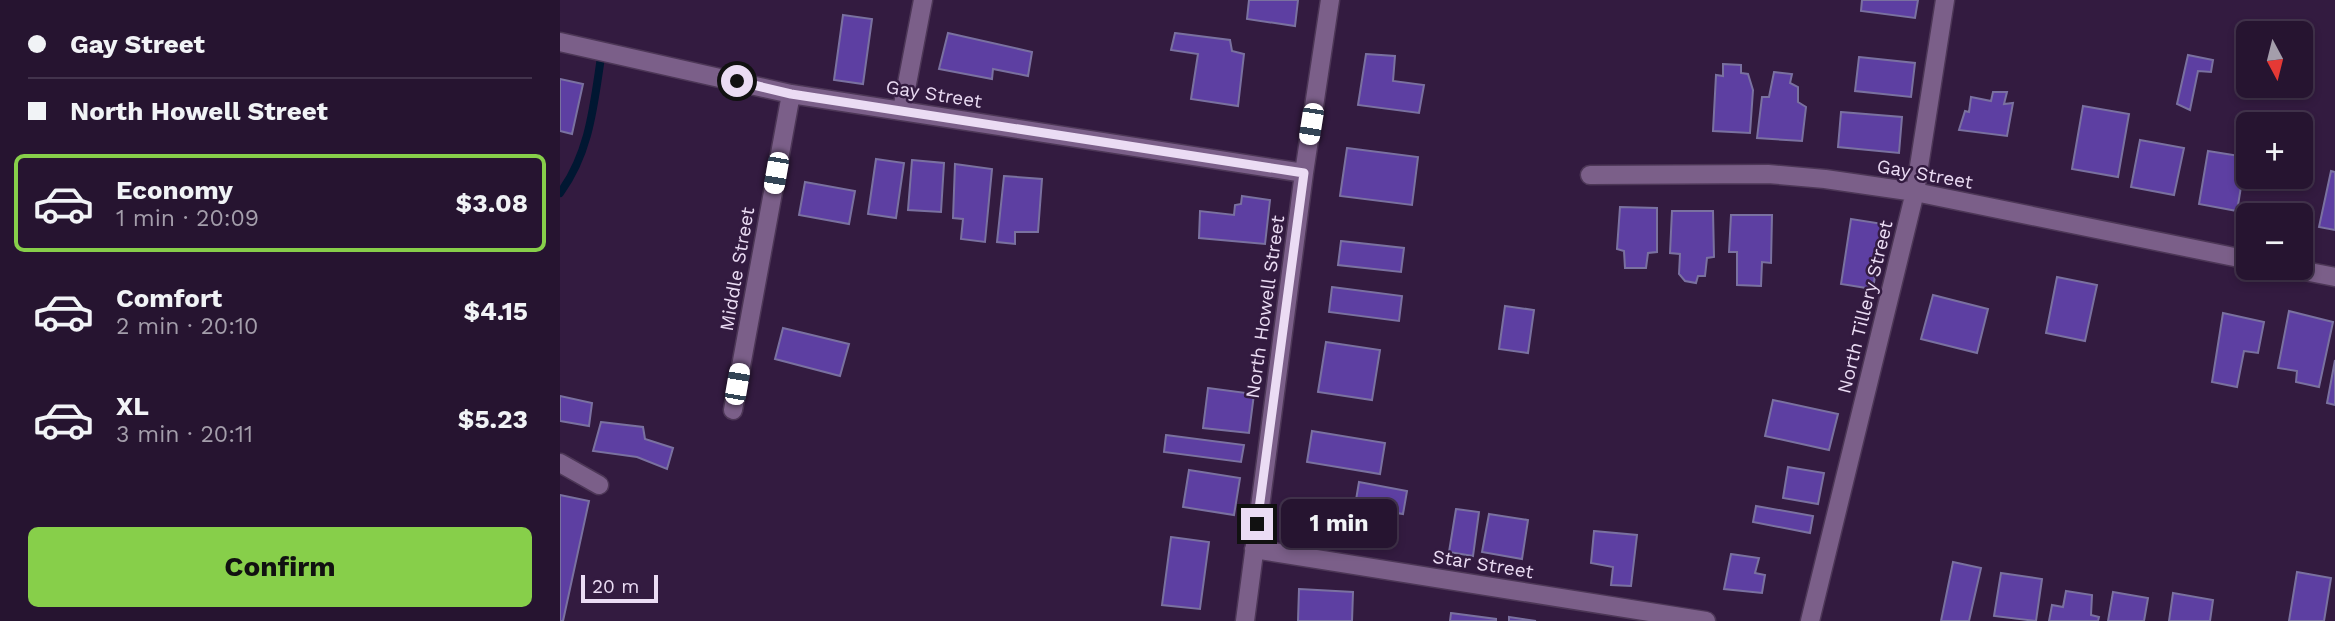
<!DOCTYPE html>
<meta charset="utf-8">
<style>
:root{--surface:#261430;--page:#32213c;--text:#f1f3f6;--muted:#a49eab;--line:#42334c;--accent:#87cf4a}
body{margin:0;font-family:"Work Sans",sans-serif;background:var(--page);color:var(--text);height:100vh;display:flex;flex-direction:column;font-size:26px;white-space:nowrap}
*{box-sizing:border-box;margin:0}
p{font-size:23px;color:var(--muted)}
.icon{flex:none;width:38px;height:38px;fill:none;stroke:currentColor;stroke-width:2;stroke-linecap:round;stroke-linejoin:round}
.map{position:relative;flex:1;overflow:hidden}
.details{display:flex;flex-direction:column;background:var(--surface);width:560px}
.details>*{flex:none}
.banner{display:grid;align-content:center;height:154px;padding:0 28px;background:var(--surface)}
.needle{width:46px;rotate:173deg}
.tools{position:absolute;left:1676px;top:21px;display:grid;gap:14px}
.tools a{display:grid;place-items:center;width:77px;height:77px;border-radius:10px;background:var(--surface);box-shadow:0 4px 10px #0003,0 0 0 2px var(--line);font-size:35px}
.scale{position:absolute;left:21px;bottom:18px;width:77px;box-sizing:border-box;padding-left:7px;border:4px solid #ebdcf4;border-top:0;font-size:19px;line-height:24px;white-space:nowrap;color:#ebdcf4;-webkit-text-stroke:5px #331b40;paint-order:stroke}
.end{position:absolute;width:32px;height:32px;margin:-16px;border:9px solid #ebdcf4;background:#111;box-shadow:0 0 0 4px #111}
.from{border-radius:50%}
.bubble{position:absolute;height:49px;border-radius:10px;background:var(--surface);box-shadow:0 4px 10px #0003,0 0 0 2px var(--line);font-size:23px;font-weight:700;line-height:49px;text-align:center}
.car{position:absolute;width:21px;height:42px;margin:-21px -10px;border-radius:9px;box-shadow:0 0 5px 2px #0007;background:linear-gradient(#fff 24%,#345 0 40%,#fff 0 76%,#345 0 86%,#fff 0)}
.banner b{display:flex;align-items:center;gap:24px;height:66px;font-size:26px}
.banner b+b{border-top:2px solid var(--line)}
.banner i{width:18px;height:18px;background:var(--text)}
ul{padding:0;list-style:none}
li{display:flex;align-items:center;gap:21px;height:98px;margin:0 14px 10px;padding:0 14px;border:4px solid transparent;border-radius:10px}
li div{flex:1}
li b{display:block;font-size:26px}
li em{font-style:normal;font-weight:700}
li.active{border-color:var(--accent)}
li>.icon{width:63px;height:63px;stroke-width:1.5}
.action{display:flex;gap:14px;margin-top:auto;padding:14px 28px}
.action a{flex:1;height:80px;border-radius:10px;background:var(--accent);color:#111;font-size:28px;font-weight:700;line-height:80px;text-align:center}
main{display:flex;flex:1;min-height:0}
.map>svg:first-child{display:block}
</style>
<main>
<section class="details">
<div class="banner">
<b><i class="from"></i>Gay Street</b>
<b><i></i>North Howell Street</b>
</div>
<ul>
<li class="active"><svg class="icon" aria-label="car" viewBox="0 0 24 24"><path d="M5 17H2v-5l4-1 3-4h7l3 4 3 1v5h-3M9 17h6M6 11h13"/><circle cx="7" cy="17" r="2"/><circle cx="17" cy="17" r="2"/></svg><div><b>Economy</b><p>1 min · 20:09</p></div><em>$3.08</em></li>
<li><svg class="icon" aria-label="car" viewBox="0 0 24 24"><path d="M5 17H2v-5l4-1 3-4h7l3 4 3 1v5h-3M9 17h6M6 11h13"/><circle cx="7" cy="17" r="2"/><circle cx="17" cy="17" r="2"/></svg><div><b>Comfort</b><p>2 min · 20:10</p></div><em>$4.15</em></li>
<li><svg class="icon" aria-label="car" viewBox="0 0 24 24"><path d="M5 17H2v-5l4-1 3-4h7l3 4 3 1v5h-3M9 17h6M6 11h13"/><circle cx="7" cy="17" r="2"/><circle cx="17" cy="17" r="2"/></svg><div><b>XL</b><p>3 min · 20:11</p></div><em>$5.23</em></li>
</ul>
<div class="action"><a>Confirm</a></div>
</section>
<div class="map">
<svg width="1775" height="621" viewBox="0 0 1775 621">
<rect width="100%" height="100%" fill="#331b40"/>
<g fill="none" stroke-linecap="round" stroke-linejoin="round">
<path stroke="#011732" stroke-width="8" d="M 0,193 C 31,151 34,101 42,51"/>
</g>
<path fill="#5d3fa2" stroke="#7a71a0" stroke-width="2" d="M 689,0 L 738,0 L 735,26 L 687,19 Z
M 1302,0 L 1358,0 L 1355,18 L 1301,11 Z
M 283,15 L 312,19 L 303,84 L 274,80 Z
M 388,33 L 472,52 L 468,76 L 433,69 L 432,79 L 379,69 Z
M 615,33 L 670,40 L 672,51 L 684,54 L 678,106 L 631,99 L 638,54 L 611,50 Z
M 806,54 L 835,56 L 833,81 L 864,85 L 859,113 L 798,105 Z
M 1628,55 L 1653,60 L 1651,72 L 1638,71 L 1630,110 L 1617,104 Z
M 1299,57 L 1355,63 L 1351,97 L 1295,91 Z
M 1163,64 L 1181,65 L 1181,73 L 1188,74 L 1193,90 L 1190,133 L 1153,131 L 1156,75 L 1163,76 Z
M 1214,72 L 1232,74 L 1230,83 L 1238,87 L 1238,102 L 1246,107 L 1242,141 L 1197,138 L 1202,97 L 1209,97 Z
M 0,79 L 23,84 L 12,134 L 0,131 Z
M 1433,92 L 1447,92 L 1444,104 L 1453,103 L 1447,136 L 1399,130 L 1405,111 L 1409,112 L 1411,97 L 1431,101 Z
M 1523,106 L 1569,114 L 1558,177 L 1512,169 Z
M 1281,112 L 1342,117 L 1339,153 L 1278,147 Z
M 1580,140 L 1624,148 L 1614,195 L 1571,187 Z
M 787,148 L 858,157 L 852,205 L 780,196 Z
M 1648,151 L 1686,157 L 1677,211 L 1639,204 Z
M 316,159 L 344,163 L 336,218 L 308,214 Z
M 352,160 L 384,163 L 381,212 L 348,210 Z
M 395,164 L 432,169 L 425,242 L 401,239 L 403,219 L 393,218 Z
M 1771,171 L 1775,172 L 1775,230 L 1759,227 Z
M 444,176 L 482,179 L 478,232 L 455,232 L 455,244 L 437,242 Z
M 245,182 L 295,191 L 289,224 L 239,215 Z
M 682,196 L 710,200 L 705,244 L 639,238 L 640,211 L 674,215 L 675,205 L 681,204 Z
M 1060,207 L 1097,208 L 1097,252 L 1088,253 L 1086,268 L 1065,268 L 1064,251 L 1057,249 Z
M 1112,211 L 1153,211 L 1154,257 L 1147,258 L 1145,276 L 1138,276 L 1136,283 L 1125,281 L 1119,274 L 1120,254 L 1110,253 Z
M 1171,215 L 1212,215 L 1211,263 L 1202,262 L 1201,286 L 1177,285 L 1177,252 L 1169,252 Z
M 1291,219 L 1323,224 L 1313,289 L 1281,284 Z
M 781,241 L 844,248 L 841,272 L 778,265 Z
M 1497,277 L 1537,285 L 1525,341 L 1486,333 Z
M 772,287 L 842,296 L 839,321 L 769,312 Z
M 1373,295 L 1428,309 L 1417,353 L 1361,339 Z
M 945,306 L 974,310 L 968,353 L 939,349 Z
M 1729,311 L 1773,322 L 1759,387 L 1736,382 L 1737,371 L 1718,368 Z
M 1663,313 L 1704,322 L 1698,353 L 1684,351 L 1677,387 L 1652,382 Z
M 223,328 L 289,344 L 280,376 L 215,359 Z
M 766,342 L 820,350 L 812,400 L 758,392 Z
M 1775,360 L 1775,405 L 1767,403 Z
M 648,388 L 694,394 L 689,433 L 643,428 Z
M 0,396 L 32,403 L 29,426 L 0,421 Z
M 1213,400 L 1278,414 L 1269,450 L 1205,436 Z
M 41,422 L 83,427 L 85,439 L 113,448 L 107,469 L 77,457 L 33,451 Z
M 752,431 L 825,443 L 820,474 L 747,462 Z
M 606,435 L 684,445 L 681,462 L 604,452 Z
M 1228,467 L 1264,473 L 1258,504 L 1223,498 Z
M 629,470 L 680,478 L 674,515 L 623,507 Z
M 799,482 L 847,491 L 843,514 L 795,506 Z
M 0,495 L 29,501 L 3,621 L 0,621 Z
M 1196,506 L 1253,516 L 1250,533 L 1193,522 Z
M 896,509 L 919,512 L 913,556 L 889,552 Z
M 929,514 L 968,520 L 962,559 L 922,552 Z
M 1034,531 L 1077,535 L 1071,586 L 1051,585 L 1053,567 L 1031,563 Z
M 611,537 L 649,542 L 640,609 L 602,605 Z
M 1171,554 L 1199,558 L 1195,573 L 1205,575 L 1202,593 L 1164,589 Z
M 1393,562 L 1421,568 L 1409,621 L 1381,621 Z
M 1737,572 L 1771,578 L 1764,621 L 1729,621 Z
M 1441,573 L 1482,579 L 1476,621 L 1434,616 Z
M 739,589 L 793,592 L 792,621 L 738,621 Z
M 1506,591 L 1532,595 L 1531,615 L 1539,617 L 1538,621 L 1489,621 L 1492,605 L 1503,607 Z
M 1553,592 L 1588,598 L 1584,621 L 1548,621 Z
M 1613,593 L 1653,600 L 1650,621 L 1609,621 Z
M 891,613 L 936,619 L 936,621 L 890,621 Z
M 949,617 L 976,621 L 949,621 Z"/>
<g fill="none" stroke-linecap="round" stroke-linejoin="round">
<defs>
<path id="minor" d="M 0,42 L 231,94 L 744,173
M 342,110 L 363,0
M 1030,175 L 1208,174 L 1265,179 L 1355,192 L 1689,260
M 1729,268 L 1775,277
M 173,410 L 231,94
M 0,463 L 39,485
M 694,549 L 1146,621
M 685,621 L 744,173 L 770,0
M 1250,621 L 1355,192 L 1385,0"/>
</defs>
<use href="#minor" stroke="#4d3757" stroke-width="21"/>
<use href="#minor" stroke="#7b5f89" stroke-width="18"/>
</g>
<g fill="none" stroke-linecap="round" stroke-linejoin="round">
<path stroke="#ebdcf4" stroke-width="9" d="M 177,81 L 231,94 L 744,173 L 697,524"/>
</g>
<g text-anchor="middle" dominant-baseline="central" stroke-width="5" stroke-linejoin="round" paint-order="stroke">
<g font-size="19" fill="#ebdcf4" stroke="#331b40">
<text transform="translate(374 94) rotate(9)">Gay Street</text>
<text transform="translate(1365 174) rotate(10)">Gay Street</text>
<text transform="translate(177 269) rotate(-80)">Middle Street</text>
<text transform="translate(705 307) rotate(-82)">North Howell Street</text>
<text transform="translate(1305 307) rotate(-76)">North Tillery Street</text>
<text transform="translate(923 564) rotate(9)">Star Street</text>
</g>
</g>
</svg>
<div class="tools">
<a><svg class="needle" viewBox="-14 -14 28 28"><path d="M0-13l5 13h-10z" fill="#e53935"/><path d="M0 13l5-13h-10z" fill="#a49eab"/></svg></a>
<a>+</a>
<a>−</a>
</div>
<div class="scale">20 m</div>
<i class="end from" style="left:177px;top:81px"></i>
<i class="end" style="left:697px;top:524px"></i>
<div class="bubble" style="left:721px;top:499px;width:116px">1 min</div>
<i class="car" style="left:751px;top:124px;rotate:189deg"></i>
<i class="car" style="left:216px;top:173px;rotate:190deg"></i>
<i class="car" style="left:177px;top:384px;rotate:10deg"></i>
</div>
</main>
